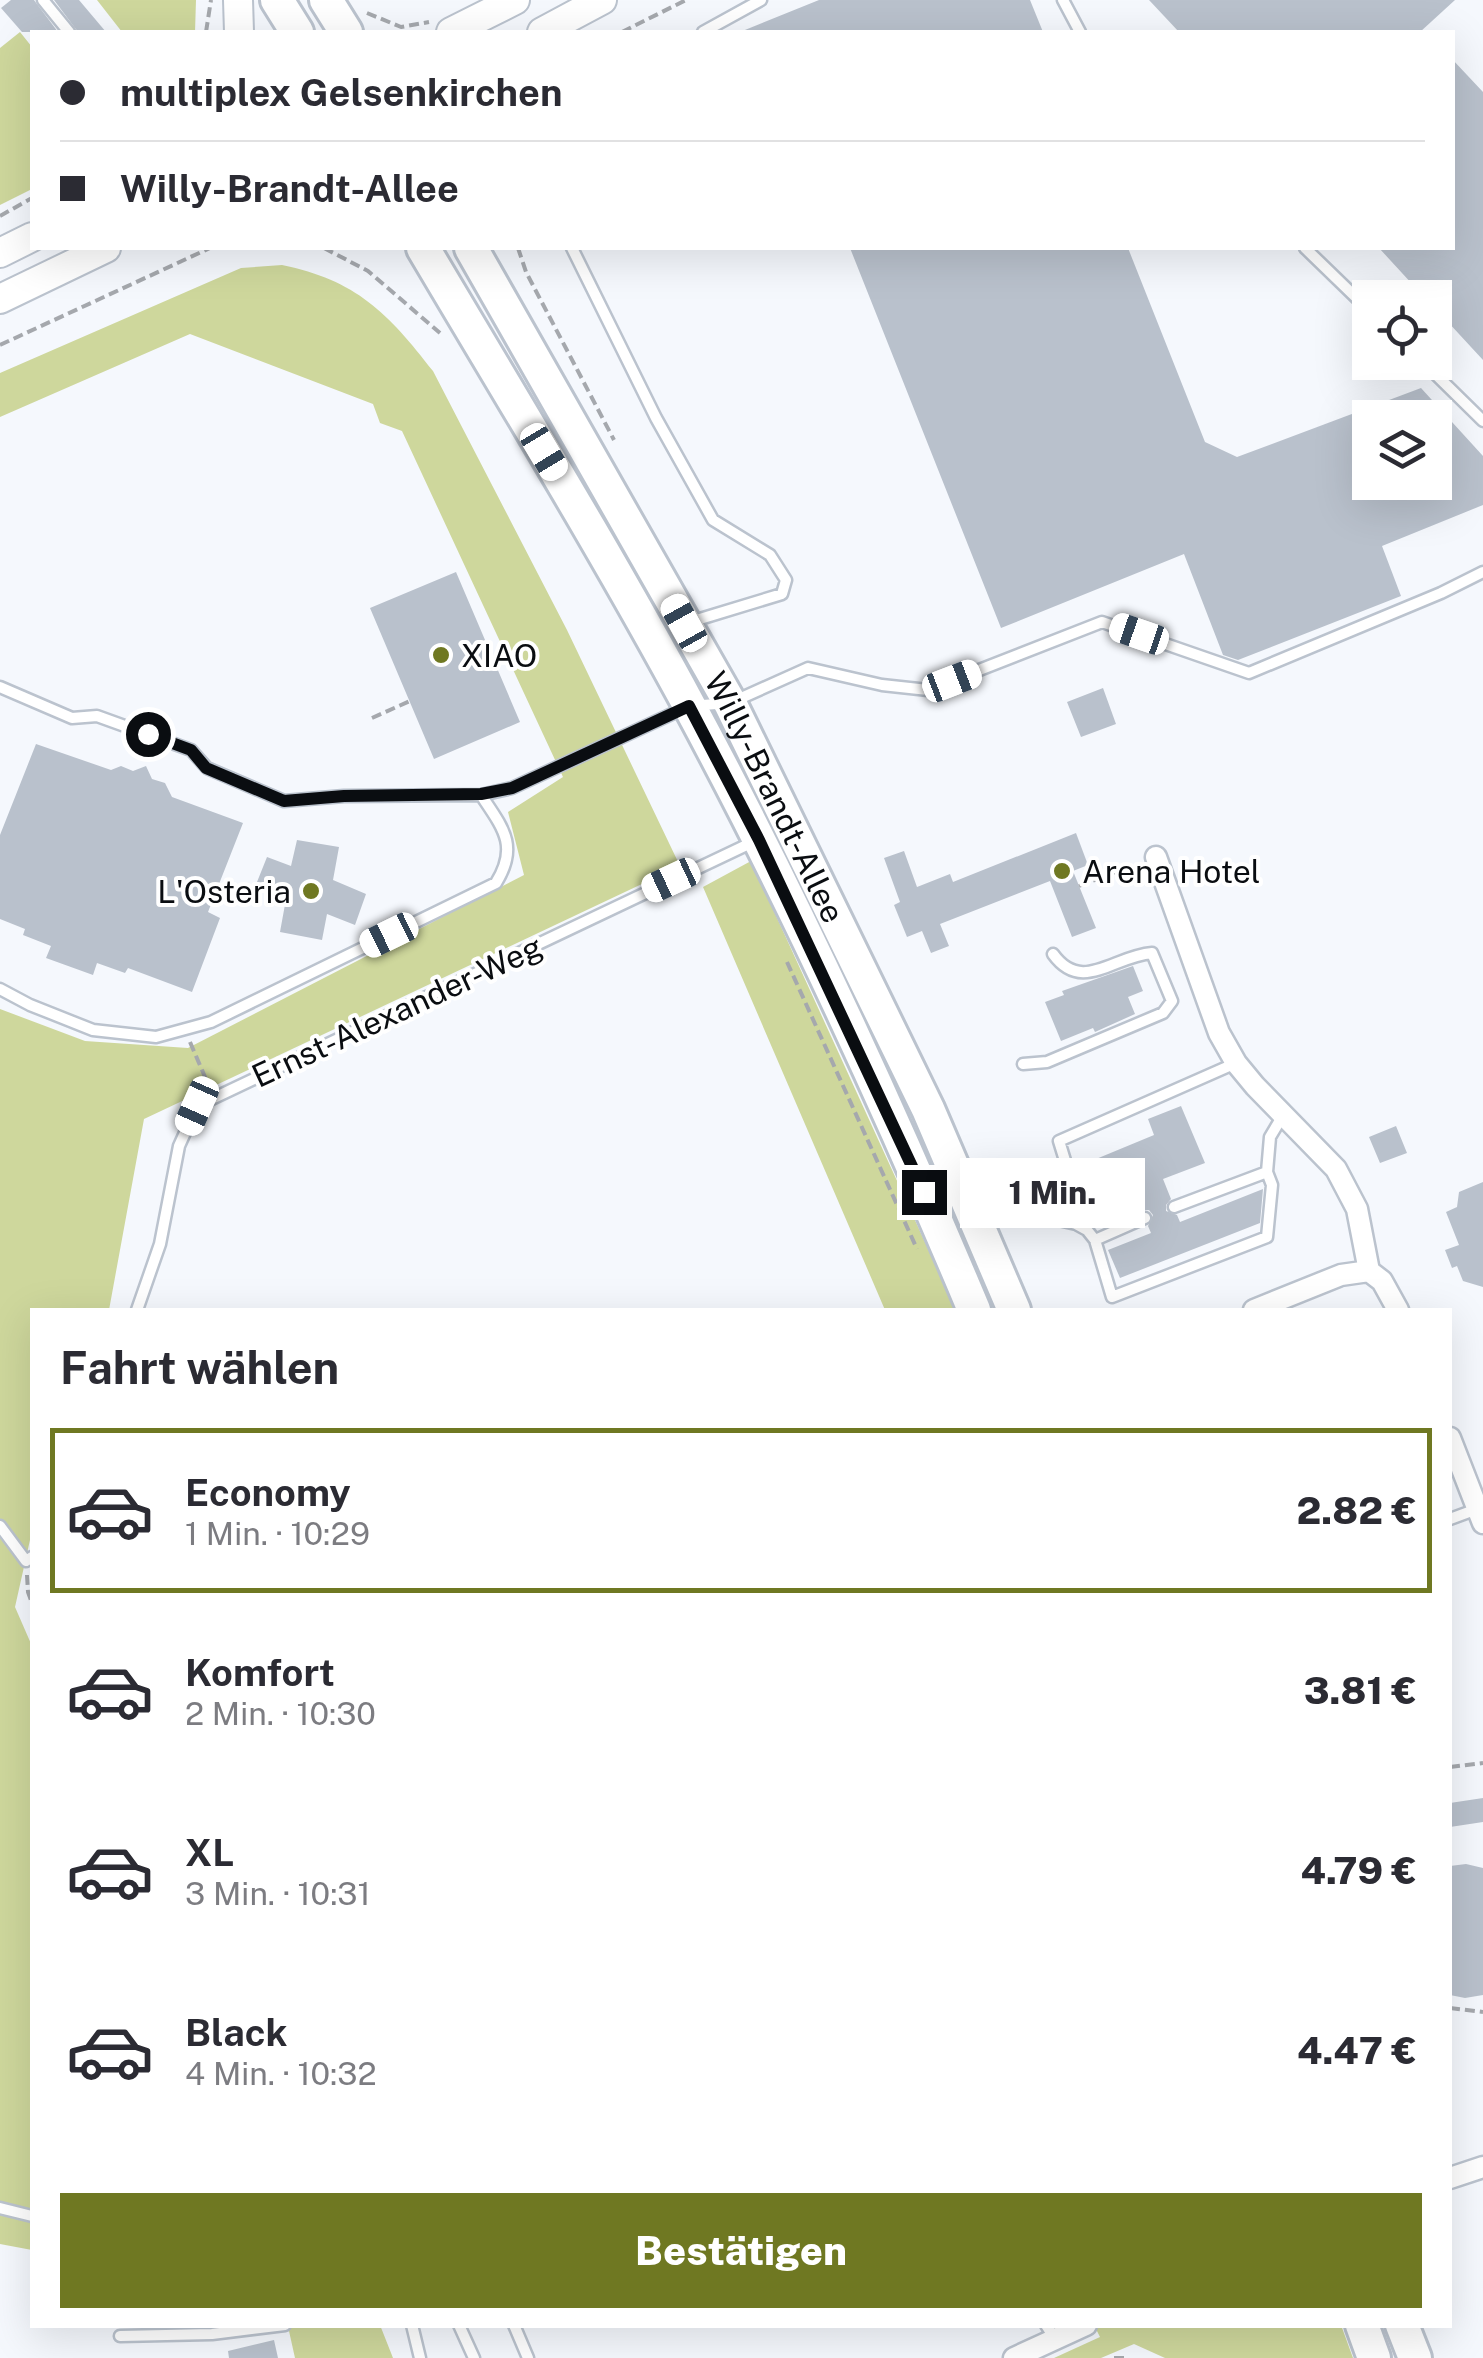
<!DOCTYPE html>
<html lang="de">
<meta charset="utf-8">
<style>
:root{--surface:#fff;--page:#f7f7f7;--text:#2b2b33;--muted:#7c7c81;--line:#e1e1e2;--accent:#6f7822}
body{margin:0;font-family:"Public Sans",sans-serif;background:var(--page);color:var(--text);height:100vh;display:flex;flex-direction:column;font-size:38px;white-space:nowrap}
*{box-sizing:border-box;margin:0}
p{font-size:32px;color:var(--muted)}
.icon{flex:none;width:55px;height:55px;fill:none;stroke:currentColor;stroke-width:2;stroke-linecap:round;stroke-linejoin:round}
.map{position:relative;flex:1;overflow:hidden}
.sheet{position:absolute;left:30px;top:1308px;width:1422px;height:1020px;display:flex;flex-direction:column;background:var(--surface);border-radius:0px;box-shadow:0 10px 40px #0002}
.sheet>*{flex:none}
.banner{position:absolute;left:30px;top:30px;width:1425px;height:220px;border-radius:0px;box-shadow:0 10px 40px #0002;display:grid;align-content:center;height:220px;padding:0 30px;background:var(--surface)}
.controls{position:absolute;left:1352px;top:280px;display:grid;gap:20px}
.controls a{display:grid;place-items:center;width:100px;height:100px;border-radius:0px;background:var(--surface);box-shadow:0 10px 40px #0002;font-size:50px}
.end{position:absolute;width:45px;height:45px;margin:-22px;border:12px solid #0a0d11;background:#fff;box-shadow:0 0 0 5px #fff}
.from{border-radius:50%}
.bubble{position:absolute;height:70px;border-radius:0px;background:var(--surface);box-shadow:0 10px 40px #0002;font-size:32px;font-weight:800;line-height:70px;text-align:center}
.car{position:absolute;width:30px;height:60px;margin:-30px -15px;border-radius:12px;box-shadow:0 0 8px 2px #0007;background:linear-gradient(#fff 24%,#345 0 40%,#fff 0 76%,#345 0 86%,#fff 0)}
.banner b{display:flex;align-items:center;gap:35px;height:95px;font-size:38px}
.banner b+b{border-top:2px solid var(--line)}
.banner i{width:25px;height:25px;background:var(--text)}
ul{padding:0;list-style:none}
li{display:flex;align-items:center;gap:30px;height:165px;margin:0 20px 15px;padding:0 10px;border:5px solid transparent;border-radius:0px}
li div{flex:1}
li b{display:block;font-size:38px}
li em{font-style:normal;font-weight:800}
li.selected{border-color:var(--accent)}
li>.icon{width:90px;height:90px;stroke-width:1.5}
h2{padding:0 30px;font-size:45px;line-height:120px}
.primary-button{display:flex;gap:20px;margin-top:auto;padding:20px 30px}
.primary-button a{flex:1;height:115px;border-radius:0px;background:var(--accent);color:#fff;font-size:40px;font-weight:800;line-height:115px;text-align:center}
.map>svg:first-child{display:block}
</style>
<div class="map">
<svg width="1483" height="2358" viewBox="0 0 1483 2358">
<rect width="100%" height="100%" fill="#f5f8fd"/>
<path fill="#ced79c" d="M 97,0 L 196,0 L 195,32 L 122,32 Z
M 20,32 L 32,47 L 32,189 L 0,205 L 0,48 Z
M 282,265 C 356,280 388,313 433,371 L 567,630 L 680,866 L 144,1119 L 109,1310 L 32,1310 L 32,1531 L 15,1607 L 32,1646 L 32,2250 L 0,2244 L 0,1009 L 85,1041 L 188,1048 L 524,875 L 508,812 L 563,777 L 402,431 L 380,423 L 373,404 L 190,334 L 0,417 L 0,373 L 241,268 Z
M 751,861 L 956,1310 L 885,1310 L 703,887 Z
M 283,2325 L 380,2325 L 393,2358 L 295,2358 L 289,2331 Z
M 1094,2325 L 1341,2325 L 1353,2358 L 1165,2358 L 1134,2344 L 1101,2358 L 1054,2358 L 1100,2337 Z"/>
<path fill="#b9c1cc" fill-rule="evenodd" d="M 11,0 L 34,0 L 58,32 L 22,32 L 1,8 Z
M 54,0 L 79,0 L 106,32 L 78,32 Z
M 819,0 L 1030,0 L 1043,32 L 740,32 Z
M 1149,0 L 1455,0 L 1420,32 L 1179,32 Z
M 1452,59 L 1483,92 L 1483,360 L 1435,308 L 1435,298 L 1425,298 L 1379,248 L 1452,248 Z
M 850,248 L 1128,248 L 1205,442 L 1237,457 L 1421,388 L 1483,456 L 1483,505 L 1382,546 L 1401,596 L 1238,660 L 1223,655 L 1184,554 L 1001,628 ZM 1370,418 L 1435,418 L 1435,482 L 1370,482 Z
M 456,572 L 520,722 L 434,759 L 370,608 Z
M 1103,688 L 1116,724 L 1081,737 L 1067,702 Z
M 36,744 L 111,770 L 121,766 L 133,771 L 146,766 L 152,779 L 165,783 L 172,797 L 243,823 L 208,912 L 220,918 L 192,992 L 128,968 L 125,973 L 97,963 L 93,975 L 46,958 L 51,946 L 23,935 L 25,929 L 0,919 L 0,835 Z
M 1076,833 L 1088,865 L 1073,871 L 1096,928 L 1072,937 L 1050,881 L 940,924 L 949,946 L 931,953 L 922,931 L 907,937 L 894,905 L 900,902 L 884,858 L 904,851 L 917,887 L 950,874 L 953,882 Z
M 297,840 L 339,847 L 333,880 L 366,894 L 355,925 L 327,914 L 322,940 L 280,932 L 286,899 L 255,887 L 267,857 L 291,866 Z
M 1133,966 L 1143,991 L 1128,997 L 1135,1014 L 1095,1032 L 1093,1028 L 1061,1041 L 1045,1002 L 1064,995 L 1062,991 Z
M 1181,1106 L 1205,1163 L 1163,1179 L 1171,1199 L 1166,1205 L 1166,1211 L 1177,1215 L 1180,1222 L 1263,1189 L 1260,1223 L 1120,1278 L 1108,1250 L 1151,1233 L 1148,1226 L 1153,1215 L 1149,1210 L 1142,1210 L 1134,1191 L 1100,1204 L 1084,1164 L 1154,1135 L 1148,1119 Z
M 1396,1126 L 1407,1153 L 1380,1163 L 1369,1137 Z
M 1483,1182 L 1483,1287 L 1463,1281 L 1457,1266 L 1452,1268 L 1445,1250 L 1459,1245 L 1446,1212 L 1457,1207 L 1459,1192 Z
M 1483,1798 L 1483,1822 L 1450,1827 L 1450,1803 Z
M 1466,1864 L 1483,1868 L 1483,1995 L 1465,1998 L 1450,1995 L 1450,1866 Z
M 274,2340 L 278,2358 L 229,2358 L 228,2351 Z"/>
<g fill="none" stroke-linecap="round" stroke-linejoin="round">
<defs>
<path id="service" d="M 43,0 L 69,32
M 1063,0 L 1080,32
M 703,32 L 761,0
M 572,248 L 656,418 L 713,520 L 770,555 L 786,580 L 782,594 L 690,622
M 1305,248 L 1370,311
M 1423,362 L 1483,421
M 0,687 L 72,718 L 97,716 L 191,750 L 207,768 L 284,801 L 344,796 L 481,795 L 512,788 L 689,706 L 730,703 L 808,668 L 882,685 L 928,690 L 1102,622 L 1249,673 L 1441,593 L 1483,572
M 0,989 L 30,1005 L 93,1030 L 156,1037 L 211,1022 L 496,883 C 519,846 503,828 481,795
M 1023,1064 L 1047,1062 L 1163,1013 L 1172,1001 L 1152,953 C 1113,956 1082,994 1053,954
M 1267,1172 L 1270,1137 L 1282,1117
M 972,1198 L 992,1196 L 1019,1211 L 1076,1224 L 1087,1230 L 1095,1240 L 1145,1218
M 1076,1224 L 1071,1180 L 1059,1141 L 1236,1063
M 1095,1240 L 1112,1297 L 1267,1237 L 1272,1185 L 1267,1172 L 1174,1207
M 137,1310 L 160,1244 L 179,1146 L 197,1106 L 753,842
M 1450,1519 L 1477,1509
M 0,1526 L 26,1561 L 32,1557
M 0,2208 L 32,2216
M 412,2325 L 420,2358
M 459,2325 L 474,2358
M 514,2325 L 528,2358
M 1046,2325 L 1055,2339
M 120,2336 L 212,2334 L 285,2325"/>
<path id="minor" d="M 1156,857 L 1219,1033 L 1236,1063 L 1255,1086 L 1336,1169 L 1357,1209 L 1369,1271
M 1254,1310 L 1341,1275 L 1369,1271 L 1382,1281 L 1398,1310
M 1450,1438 L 1483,1523
M 1450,2178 L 1483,2167
M 1014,2358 L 1086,2325"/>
<path id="secondary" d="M 238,0 L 239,32
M 451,32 L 515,0
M 542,32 L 602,0
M 0,253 L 32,237
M 0,299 L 106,248"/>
<g id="primary">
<path d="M 277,0 L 297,32"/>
<path d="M 326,0 L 346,32"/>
<path d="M 423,248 C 513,400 606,551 690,707 C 795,902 888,1105 974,1310"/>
<path id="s1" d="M 471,248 L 730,703 L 928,1109 L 1014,1310"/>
<path d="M 1362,2325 L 1374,2358"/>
<path d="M 1402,2325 L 1415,2358"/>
</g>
</defs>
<use href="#service" stroke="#bbc3ce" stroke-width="15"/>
<use href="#minor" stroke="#bbc3ce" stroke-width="25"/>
<use href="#secondary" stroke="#bbc3ce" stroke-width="32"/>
<use href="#primary" stroke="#bbc3ce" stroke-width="38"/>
<path stroke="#a5a8ad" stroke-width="4" stroke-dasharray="10 5" stroke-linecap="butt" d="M 367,13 L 401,27 L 429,22
M 206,32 L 211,0
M 622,32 L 686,0
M 0,216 L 32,198
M 324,248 L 368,271 L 440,333
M 518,248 L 526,272 L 614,440
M 0,345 L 210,248
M 372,718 L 410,701
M 1079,886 L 1135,865
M 787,962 L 917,1249
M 190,1042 L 208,1084
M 27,1575 L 28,1592 L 32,1603
M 1450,1767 L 1483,1763
M 1450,2008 L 1483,2012
M 1114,2358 L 1125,2358"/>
<use href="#service" stroke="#fff" stroke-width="10"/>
<use href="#minor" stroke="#fff" stroke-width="20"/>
<use href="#secondary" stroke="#fff" stroke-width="28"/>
<use href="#primary" stroke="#fff" stroke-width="32"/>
</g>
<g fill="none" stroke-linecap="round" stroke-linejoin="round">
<path stroke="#0a0d11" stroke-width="12" d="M 148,734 L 191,750 L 206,768 L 284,801 L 344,796 L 481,794 L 512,788 L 689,706 L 759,840 L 924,1192"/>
</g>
<g fill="#6f7822" stroke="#fff" stroke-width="4">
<circle cx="441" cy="655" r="10"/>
<circle cx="1062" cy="871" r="10"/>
<circle cx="311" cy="891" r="10"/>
</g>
<g text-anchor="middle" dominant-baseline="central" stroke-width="8" stroke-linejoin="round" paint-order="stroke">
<g font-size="32" fill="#0a0d11" stroke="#fff" text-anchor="start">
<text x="461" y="655">XIAO</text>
<text x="1082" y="871">Arena Hotel</text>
<text x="291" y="891" text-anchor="end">L'Osteria</text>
</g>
<g font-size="32" fill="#0a0d11" stroke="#fff">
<text stroke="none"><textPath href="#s1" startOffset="628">Willy-Brandt-Allee</textPath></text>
<text transform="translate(397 1011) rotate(-25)">Ernst-Alexander-Weg</text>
</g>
</g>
</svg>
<div class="controls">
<a><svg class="icon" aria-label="locate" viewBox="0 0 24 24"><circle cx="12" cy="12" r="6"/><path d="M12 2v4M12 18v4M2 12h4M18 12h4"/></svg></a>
<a><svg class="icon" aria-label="layers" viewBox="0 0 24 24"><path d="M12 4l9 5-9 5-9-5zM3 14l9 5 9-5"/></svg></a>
</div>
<i class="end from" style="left:148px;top:734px"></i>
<i class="end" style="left:924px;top:1192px"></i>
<div class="bubble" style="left:960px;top:1158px;width:185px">1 Min.</div>
<i class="car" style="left:544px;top:452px;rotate:149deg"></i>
<i class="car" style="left:684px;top:623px;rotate:331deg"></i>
<i class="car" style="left:1139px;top:634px;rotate:289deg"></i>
<i class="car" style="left:952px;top:681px;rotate:69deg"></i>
<i class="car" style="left:671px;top:880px;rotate:245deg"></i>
<i class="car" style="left:389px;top:935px;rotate:244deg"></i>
<i class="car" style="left:197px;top:1106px;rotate:204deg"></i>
<div class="banner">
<b><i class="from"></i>multiplex Gelsenkirchen</b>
<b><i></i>Willy-Brandt-Allee</b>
</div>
<section class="sheet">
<h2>Fahrt wählen</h2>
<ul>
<li class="selected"><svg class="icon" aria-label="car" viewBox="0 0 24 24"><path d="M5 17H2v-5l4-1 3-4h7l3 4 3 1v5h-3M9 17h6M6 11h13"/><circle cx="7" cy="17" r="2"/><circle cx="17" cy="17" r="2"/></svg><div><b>Economy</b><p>1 Min. · 10:29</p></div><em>2.82 €</em></li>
<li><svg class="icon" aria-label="car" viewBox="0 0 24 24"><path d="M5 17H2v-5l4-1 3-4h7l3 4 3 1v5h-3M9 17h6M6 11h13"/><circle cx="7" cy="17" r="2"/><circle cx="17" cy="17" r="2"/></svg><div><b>Komfort</b><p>2 Min. · 10:30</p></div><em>3.81 €</em></li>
<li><svg class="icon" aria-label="car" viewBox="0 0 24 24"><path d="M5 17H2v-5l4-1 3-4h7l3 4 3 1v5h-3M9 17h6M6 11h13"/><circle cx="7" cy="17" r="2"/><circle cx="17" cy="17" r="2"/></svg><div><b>XL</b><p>3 Min. · 10:31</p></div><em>4.79 €</em></li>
<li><svg class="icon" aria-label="car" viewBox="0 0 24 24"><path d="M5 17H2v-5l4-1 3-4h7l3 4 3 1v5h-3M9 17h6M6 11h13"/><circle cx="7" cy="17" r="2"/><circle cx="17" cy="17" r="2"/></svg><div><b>Black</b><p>4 Min. · 10:32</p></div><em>4.47 €</em></li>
</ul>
<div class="primary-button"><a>Bestätigen</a></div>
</section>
</div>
